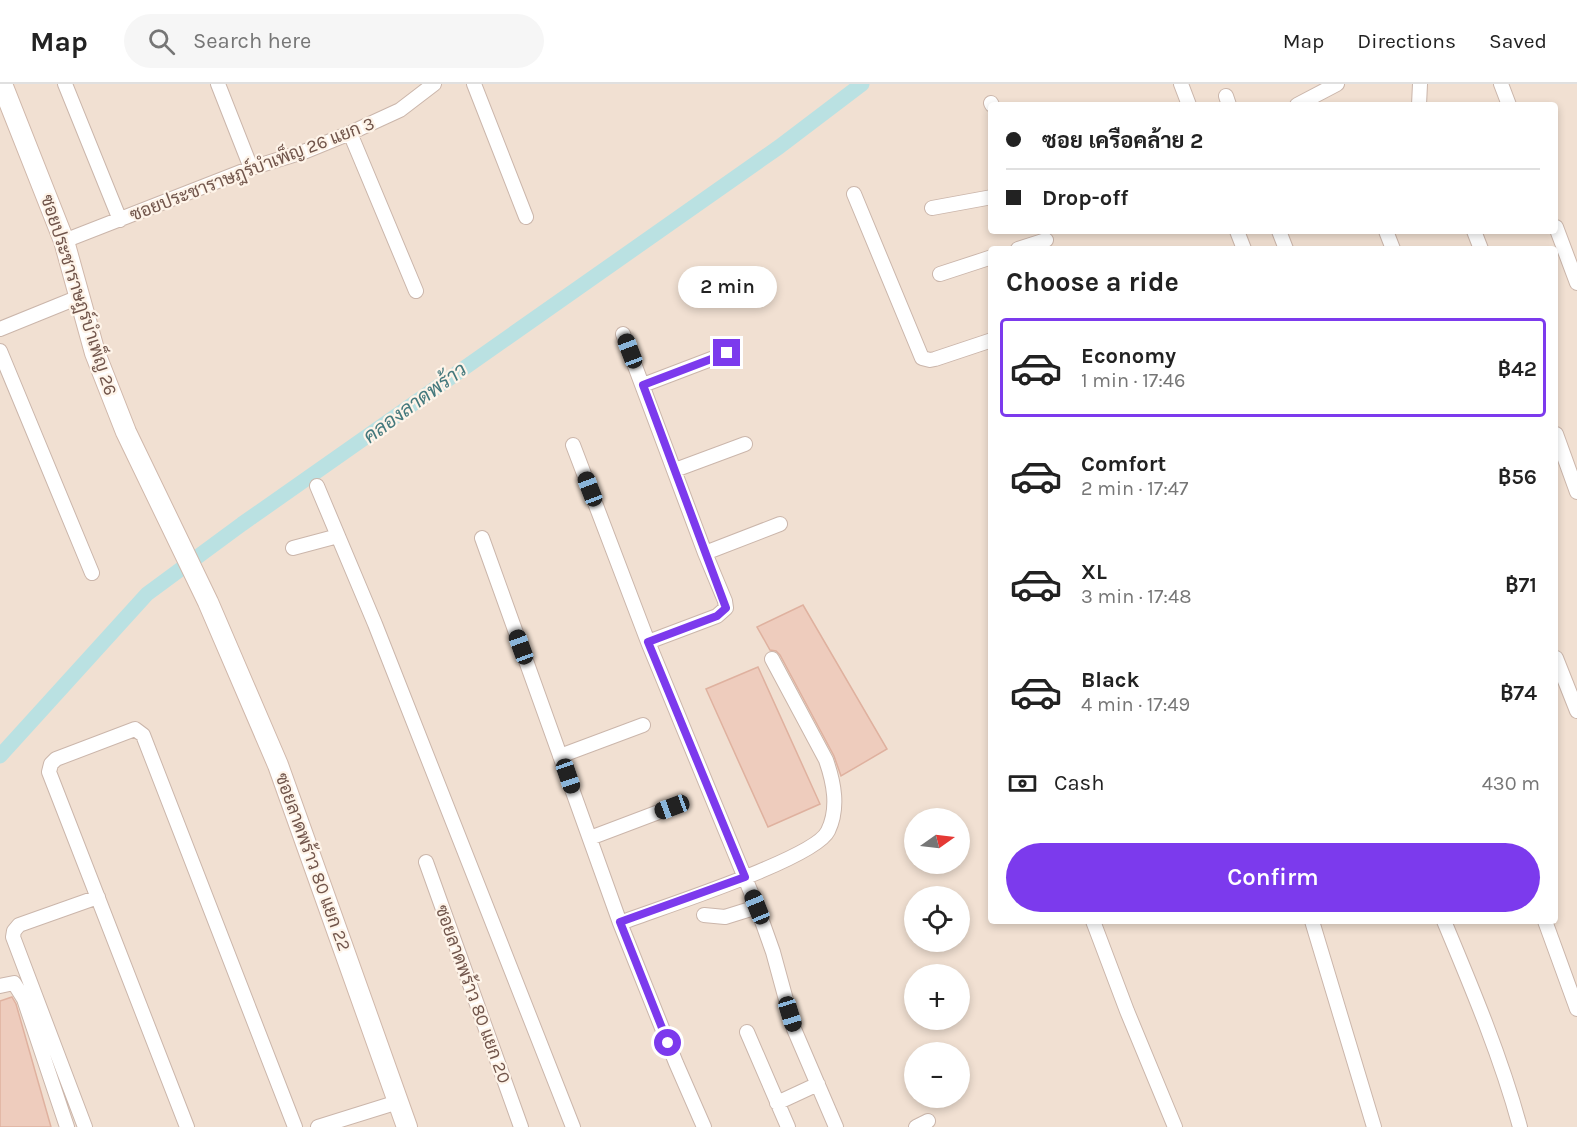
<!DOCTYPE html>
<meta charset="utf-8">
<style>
:root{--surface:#fff;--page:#f6f6f6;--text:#222;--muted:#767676;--line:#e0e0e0;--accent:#7c3aed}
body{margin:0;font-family:Karla,Sarabun,sans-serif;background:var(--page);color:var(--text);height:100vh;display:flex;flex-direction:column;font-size:22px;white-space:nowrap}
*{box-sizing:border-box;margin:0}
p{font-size:20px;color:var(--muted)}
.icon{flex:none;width:33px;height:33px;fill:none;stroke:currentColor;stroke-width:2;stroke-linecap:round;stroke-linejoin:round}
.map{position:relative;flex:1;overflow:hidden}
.side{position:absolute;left:988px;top:162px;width:570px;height:678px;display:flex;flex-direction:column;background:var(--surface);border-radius:6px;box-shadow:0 3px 9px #0003}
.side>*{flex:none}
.top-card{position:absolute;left:988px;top:18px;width:570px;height:132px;border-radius:6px;box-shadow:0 3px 9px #0003;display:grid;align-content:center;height:132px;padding:0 18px;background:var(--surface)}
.needle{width:39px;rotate:76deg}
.fabs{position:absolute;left:904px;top:724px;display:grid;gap:12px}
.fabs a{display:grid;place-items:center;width:66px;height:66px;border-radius:50%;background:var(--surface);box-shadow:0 3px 9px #0003;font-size:30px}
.end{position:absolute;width:27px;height:27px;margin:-14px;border:8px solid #7c3aed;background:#fff;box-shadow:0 0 0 3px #fff}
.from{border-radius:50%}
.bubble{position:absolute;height:42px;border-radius:21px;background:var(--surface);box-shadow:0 3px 9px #0003;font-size:20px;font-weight:600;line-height:42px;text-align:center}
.car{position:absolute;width:18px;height:36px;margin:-18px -9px;border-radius:8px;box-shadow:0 0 4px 2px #0007;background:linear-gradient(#222 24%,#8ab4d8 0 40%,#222 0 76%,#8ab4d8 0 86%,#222 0)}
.top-card b{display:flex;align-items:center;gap:21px;height:57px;font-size:22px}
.top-card b+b{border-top:2px solid var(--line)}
.top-card i{width:15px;height:15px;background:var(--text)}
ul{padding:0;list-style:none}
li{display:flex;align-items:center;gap:18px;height:99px;margin:0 12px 9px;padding:0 6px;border:3px solid transparent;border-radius:6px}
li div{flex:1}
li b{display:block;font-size:22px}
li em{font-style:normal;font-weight:600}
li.on{border-color:var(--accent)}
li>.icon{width:54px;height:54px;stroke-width:1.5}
h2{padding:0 18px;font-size:27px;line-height:72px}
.pay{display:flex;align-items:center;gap:15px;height:66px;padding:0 18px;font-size:22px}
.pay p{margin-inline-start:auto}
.action{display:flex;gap:12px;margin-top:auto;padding:12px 18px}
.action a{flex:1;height:69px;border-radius:36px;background:var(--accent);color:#fff;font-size:24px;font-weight:600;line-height:69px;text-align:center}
header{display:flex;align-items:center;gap:36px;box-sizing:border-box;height:84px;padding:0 30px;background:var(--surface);border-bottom:2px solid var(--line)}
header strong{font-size:28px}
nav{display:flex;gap:33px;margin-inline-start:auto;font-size:21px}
.search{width:420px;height:54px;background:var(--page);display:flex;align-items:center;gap:15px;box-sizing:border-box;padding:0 21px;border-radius:33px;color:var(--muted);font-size:22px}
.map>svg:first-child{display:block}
</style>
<header>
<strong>Map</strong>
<div class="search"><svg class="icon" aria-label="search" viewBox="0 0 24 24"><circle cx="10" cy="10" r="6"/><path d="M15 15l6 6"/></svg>Search here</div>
<nav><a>Map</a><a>Directions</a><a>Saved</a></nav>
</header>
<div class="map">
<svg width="1577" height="1043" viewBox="0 0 1577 1043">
<rect width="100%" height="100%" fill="#faefe4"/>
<path fill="#f1e0d2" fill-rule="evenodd" d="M 0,0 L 1577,0 L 1577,1043 L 0,1043 ZM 992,21 L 1556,21 L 1556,147 L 992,147 ZM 992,165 L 1556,165 L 1556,837 L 992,837 ZM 915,735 L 960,735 L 960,780 L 915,780 ZM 915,813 L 960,813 L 960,858 L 915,858 ZM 915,891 L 960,891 L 960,936 L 915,936 ZM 915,969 L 960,969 L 960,1014 L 915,1014 Z"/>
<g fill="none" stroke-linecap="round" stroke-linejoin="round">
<path stroke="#bae1e2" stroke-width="15" d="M 0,672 L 147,510 L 242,440 L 779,63 L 862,0"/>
</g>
<path fill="#eeccbd" stroke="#dfb19f" stroke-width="1.5" d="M 803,521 L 887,665 L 841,692 L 834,672 L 780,571 L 776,567 L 770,566 L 757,543 Z
M 758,583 L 820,720 L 768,743 L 706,605 Z
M 12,913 L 16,920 L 51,1043 L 0,1043 L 0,917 Z"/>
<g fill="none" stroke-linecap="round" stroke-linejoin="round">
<defs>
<path id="street" d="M 65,0 L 120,136
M 218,0 L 251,84
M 474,0 L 526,133
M 1181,0 L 1189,21
M 1501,0 L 1509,21
M 1226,12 L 1229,21
M 991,19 L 992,21
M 1297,21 L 1337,0
M 1419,21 L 1420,0
M 350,49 L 416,207
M 854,110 L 922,274 L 930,276 L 935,275 L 992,256
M 932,124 L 992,113
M 1556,143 L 1577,199
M 1237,147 L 1244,165
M 1279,147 L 1286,165
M 1386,147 L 1393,165
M 1474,147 L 1481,165
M 64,157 L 251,84 L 306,67 L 350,49 L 400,26 L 434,0
M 1018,165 L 1046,156
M 940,190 L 992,173
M 0,245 L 79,213
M 623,250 L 705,469 L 725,517 L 726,524 L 717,532 L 648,558
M 0,267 L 92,489
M 643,301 L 727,269
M 1556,350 L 1577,408
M 573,361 L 648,558 L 757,823 L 773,868 L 794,945 L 836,1043
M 675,386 L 745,360
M 317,402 L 375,540 L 573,1043
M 482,454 L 620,839 L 676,979 L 704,1043
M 293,464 L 338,452
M 705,469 L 780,440
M 1556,574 L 1577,627
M 560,672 L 643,641
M 590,754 L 672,723
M 426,778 L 521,1043
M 704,831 L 725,833 L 757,823
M 1093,837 L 1127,927 L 1175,1043
M 1312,837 L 1374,1043
M 1444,837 C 1472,904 1501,973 1520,1043
M 1545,837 L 1577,925
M 620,839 C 656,825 815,775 828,747 C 839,724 834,699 826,676 L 772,575
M 0,902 L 14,899 L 24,915 L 67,1043
M 747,948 L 788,1043
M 777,1019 L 818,1000
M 85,1043 L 13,853 L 14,847 L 19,841 L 98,813
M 187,1043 L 49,688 L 51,680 L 56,675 L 135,645 L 143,651 L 295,1043
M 318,1043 L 398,1018
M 916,1043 L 928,1037"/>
<path id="secondary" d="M 2,0 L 64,157 L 95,269 L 126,348 L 208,518 L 278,681 L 407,1043"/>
</defs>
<use href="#street" stroke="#cbb6ab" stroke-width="16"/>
<use href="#secondary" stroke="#d0b8ab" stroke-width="22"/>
<use href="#street" stroke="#fff" stroke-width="14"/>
<use href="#secondary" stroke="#fff" stroke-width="20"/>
</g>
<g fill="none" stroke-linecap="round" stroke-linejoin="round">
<path stroke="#7c3aed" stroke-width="8" d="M 668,959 L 620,838 L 745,793 L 648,558 L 717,532 L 726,524 L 643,301 L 727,269"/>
</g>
<g text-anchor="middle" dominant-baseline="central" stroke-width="4.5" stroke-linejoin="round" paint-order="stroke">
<g font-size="18" fill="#71554b" stroke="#fef4e9">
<text transform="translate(252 85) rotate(-21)">ซอยประชาราษฎร์บำเพ็ญ 26 แยก 3</text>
<text transform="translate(79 211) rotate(72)">ซอยประชาราษฎร์บำเพ็ญ 26</text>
<text transform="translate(313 778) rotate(70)">ซอยลาดพร้าว 80 แยก 22</text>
<text transform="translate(473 910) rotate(70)">ซอยลาดพร้าว 80 แยก 20</text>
</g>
<g font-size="20" font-style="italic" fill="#43787c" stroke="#fef4e9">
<text transform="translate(415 319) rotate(-36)">คลองลาดพร้าว</text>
</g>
</g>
</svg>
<div class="fabs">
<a><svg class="needle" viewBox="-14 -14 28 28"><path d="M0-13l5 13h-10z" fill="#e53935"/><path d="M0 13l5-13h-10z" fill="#767676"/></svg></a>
<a><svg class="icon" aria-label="locate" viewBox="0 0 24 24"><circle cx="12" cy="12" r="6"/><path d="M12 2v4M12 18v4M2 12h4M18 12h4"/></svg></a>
<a>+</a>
<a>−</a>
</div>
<i class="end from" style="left:668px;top:959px"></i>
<i class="end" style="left:727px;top:269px"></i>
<div class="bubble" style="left:678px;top:182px;width:99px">2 min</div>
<i class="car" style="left:630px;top:267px;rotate:339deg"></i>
<i class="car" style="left:590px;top:405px;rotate:339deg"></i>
<i class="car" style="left:521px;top:563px;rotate:340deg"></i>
<i class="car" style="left:568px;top:692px;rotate:161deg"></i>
<i class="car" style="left:672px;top:723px;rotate:250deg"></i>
<i class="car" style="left:757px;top:823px;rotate:338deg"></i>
<i class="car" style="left:790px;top:930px;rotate:163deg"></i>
<div class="top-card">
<b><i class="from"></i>ซอย เครือคล้าย 2</b>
<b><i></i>Drop-off</b>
</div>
<section class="side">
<h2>Choose a ride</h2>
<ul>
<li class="on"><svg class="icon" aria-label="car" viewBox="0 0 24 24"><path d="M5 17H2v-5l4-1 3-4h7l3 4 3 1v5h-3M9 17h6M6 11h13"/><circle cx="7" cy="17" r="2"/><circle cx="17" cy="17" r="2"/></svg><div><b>Economy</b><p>1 min · 17:46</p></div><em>฿42</em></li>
<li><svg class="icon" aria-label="car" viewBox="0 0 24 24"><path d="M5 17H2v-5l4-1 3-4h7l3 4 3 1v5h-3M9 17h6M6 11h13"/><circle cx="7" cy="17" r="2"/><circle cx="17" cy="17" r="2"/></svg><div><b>Comfort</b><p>2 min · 17:47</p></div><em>฿56</em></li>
<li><svg class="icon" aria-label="car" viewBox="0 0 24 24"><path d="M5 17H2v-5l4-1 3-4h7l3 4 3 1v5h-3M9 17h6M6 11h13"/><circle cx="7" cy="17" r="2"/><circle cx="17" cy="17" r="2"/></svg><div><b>XL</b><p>3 min · 17:48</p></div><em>฿71</em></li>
<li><svg class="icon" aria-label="car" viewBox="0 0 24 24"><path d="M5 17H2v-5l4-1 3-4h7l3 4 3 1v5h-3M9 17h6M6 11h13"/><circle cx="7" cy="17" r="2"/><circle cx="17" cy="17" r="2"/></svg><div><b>Black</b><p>4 min · 17:49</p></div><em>฿74</em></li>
</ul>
<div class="pay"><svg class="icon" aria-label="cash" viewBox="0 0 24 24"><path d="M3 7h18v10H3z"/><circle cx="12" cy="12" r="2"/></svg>Cash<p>430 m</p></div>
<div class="action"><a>Confirm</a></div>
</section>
</div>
